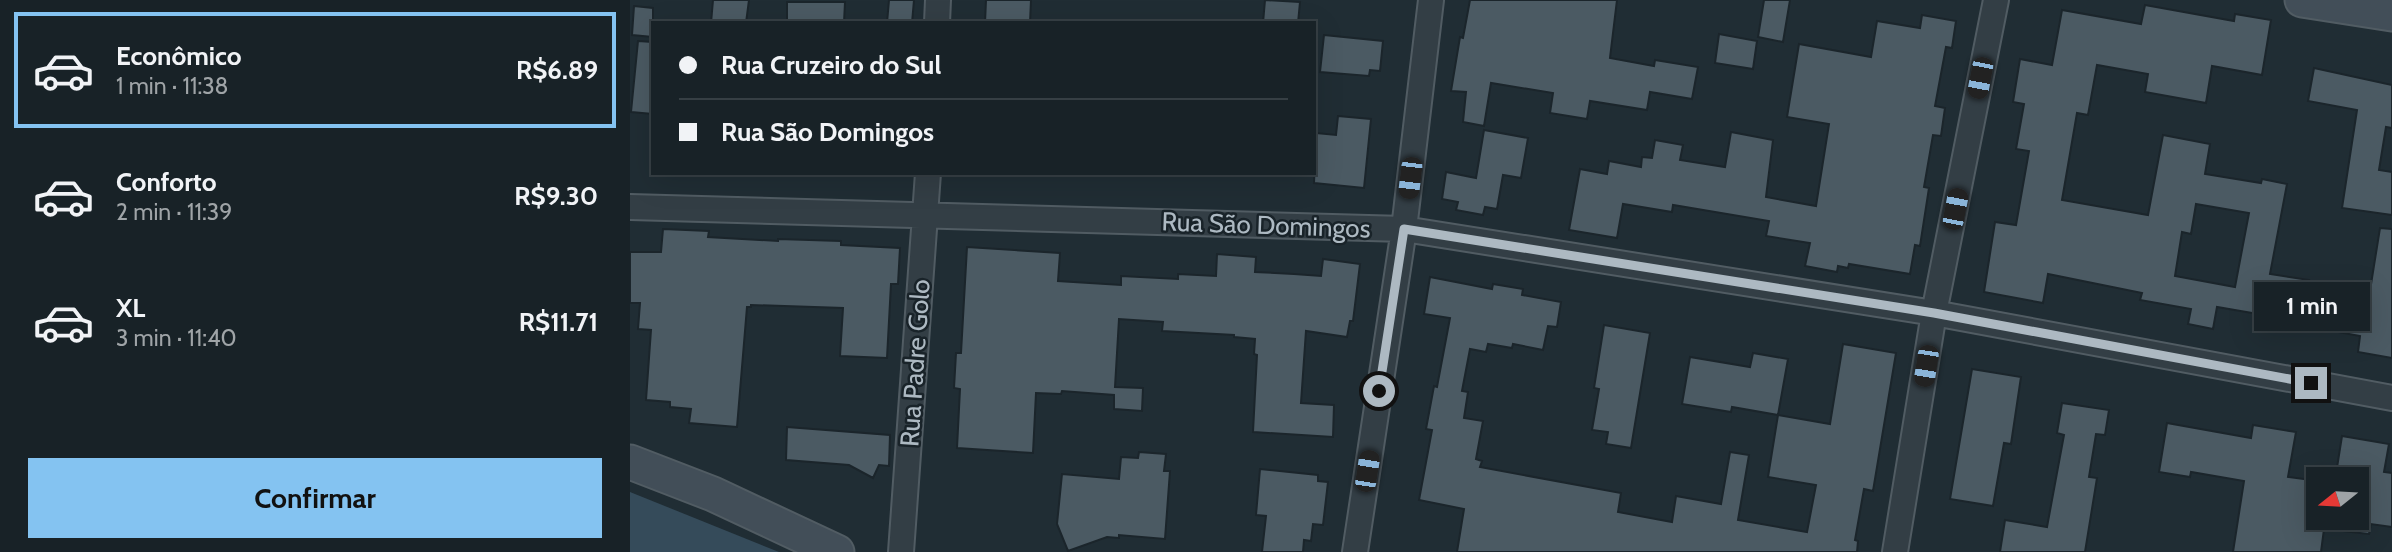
<!DOCTYPE html>
<html lang="pt">
<meta charset="utf-8">
<style>
:root{--surface:#182227;--page:#252f33;--text:#f1f3f6;--muted:#9fa4a7;--line:#363f44;--accent:#84c3f1}
body{margin:0;font-family:Cabin,sans-serif;background:var(--page);color:var(--text);height:100vh;display:flex;flex-direction:column;font-size:26px;white-space:nowrap}
*{box-sizing:border-box;margin:0}
p{font-size:23px;color:var(--muted)}
.icon{flex:none;width:38px;height:38px;fill:none;stroke:currentColor;stroke-width:2;stroke-linecap:round;stroke-linejoin:round}
.map{position:relative;flex:1;overflow:hidden}
.details{display:flex;flex-direction:column;background:var(--surface);width:630px}
.details>*{flex:none}
.hud{position:absolute;left:21px;top:21px;width:665px;height:154px;border-radius:0px;box-shadow:0 7px 28px #0002,0 0 0 2px var(--line);display:grid;align-content:center;height:154px;padding:0 28px;background:var(--surface)}
.needle{width:46px;rotate:252deg}
.tools{position:absolute;left:1676px;top:467px;display:grid;gap:14px}
.tools a{display:grid;place-items:center;width:63px;height:63px;border-radius:0px;background:var(--surface);box-shadow:0 7px 28px #0002,0 0 0 2px var(--line);font-size:35px}
.end{position:absolute;width:32px;height:32px;margin:-16px;border:9px solid #adb9c2;background:#111;box-shadow:0 0 0 4px #111}
.from{border-radius:50%}
.bubble{position:absolute;height:49px;border-radius:0px;background:var(--surface);box-shadow:0 7px 28px #0002,0 0 0 2px var(--line);font-size:23px;font-weight:700;line-height:49px;text-align:center}
.car{position:absolute;width:21px;height:42px;margin:-21px -10px;border-radius:9px;box-shadow:0 0 5px 2px #0007;background:linear-gradient(#222 24%,#8ab4d8 0 40%,#222 0 76%,#8ab4d8 0 86%,#222 0)}
.hud b{display:flex;align-items:center;gap:24px;height:66px;font-size:26px}
.hud b+b{border-top:2px solid var(--line)}
.hud i{width:18px;height:18px;background:var(--text)}
ul{padding:12px 0 0;list-style:none}
li{display:flex;align-items:center;gap:21px;height:116px;margin:0 14px 10px;padding:0 14px;border:4px solid transparent;border-radius:0px}
li div{flex:1}
li b{display:block;font-size:26px}
li em{font-style:normal;font-weight:700}
li.current{border-color:var(--accent)}
li>.icon{width:63px;height:63px;stroke-width:1.5}
.button{display:flex;gap:14px;margin-top:auto;padding:14px 28px}
.button a{flex:1;height:80px;border-radius:0px;background:var(--accent);color:#111;font-size:28px;font-weight:700;line-height:80px;text-align:center}
main{display:flex;flex:1;min-height:0}
.map>svg:first-child{display:block}
</style>
<main>
<section class="details">
<ul>
<li class="current"><svg class="icon" aria-label="car" viewBox="0 0 24 24"><path d="M5 17H2v-5l4-1 3-4h7l3 4 3 1v5h-3M9 17h6M6 11h13"/><circle cx="7" cy="17" r="2"/><circle cx="17" cy="17" r="2"/></svg><div><b>Econômico</b><p>1 min · 11:38</p></div><em>R$6.89</em></li>
<li><svg class="icon" aria-label="car" viewBox="0 0 24 24"><path d="M5 17H2v-5l4-1 3-4h7l3 4 3 1v5h-3M9 17h6M6 11h13"/><circle cx="7" cy="17" r="2"/><circle cx="17" cy="17" r="2"/></svg><div><b>Conforto</b><p>2 min · 11:39</p></div><em>R$9.30</em></li>
<li><svg class="icon" aria-label="car" viewBox="0 0 24 24"><path d="M5 17H2v-5l4-1 3-4h7l3 4 3 1v5h-3M9 17h6M6 11h13"/><circle cx="7" cy="17" r="2"/><circle cx="17" cy="17" r="2"/></svg><div><b>XL</b><p>3 min · 11:40</p></div><em>R$11.71</em></li>
</ul>
<div class="button"><a>Confirmar</a></div>
</section>
<div class="map">
<svg width="1762" height="552" viewBox="0 0 1762 552">
<rect width="100%" height="100%" fill="#202d34"/>
<path fill="#354b5a" d="M 0,492 L 149,552 L 0,552 Z"/>
<path fill="#4b5a63" stroke="#1b252b" stroke-width="2" fill-rule="evenodd" d="M 83,0 L 119,0 L 116,23 L 81,23 Z
M 259,0 L 284,0 L 282,23 L 257,23 Z
M 356,0 L 401,0 L 400,23 L 355,23 Z
M 635,0 L 670,2 L 668,23 L 633,23 Z
M 840,0 L 987,0 L 980,58 L 1024,66 L 1025,60 L 1068,67 L 1062,99 L 1020,92 L 1017,110 L 960,101 L 957,119 L 920,113 L 923,93 L 861,83 L 854,126 L 833,122 L 836,92 L 821,91 L 830,37 L 833,38 Z
M 1134,0 L 1160,0 L 1153,42 L 1128,37 Z
M 157,2 L 215,2 L 214,23 L 157,23 Z
M 1515,5 L 1604,21 L 1605,14 L 1641,20 L 1632,75 L 1582,66 L 1576,103 L 1515,92 L 1518,74 L 1467,65 L 1458,115 L 1447,113 L 1432,200 L 1518,215 L 1533,135 L 1580,144 L 1575,174 L 1631,183 L 1632,179 L 1657,184 L 1640,274 L 1679,280 L 1677,292 L 1738,303 L 1750,228 L 1762,229 L 1762,358 L 1728,352 L 1730,336 L 1671,325 L 1670,329 L 1632,322 L 1634,315 L 1587,307 L 1583,329 L 1558,324 L 1561,309 L 1510,300 L 1512,293 L 1418,274 L 1413,303 L 1354,292 L 1365,222 L 1386,225 L 1399,151 L 1386,149 L 1394,104 L 1383,102 L 1390,59 L 1422,65 L 1432,10 L 1511,24 ZM 1566,204 L 1619,213 L 1605,287 L 1545,276 L 1552,232 L 1561,234 Z
M 4,6 L 23,8 L 23,37 L 2,35 Z
M 1292,15 L 1326,21 L 1322,48 L 1316,47 L 1305,106 L 1315,108 L 1311,136 L 1303,135 L 1294,187 L 1299,188 L 1290,246 L 1285,245 L 1280,274 L 1219,264 L 1218,268 L 1208,266 L 1207,272 L 1175,266 L 1180,243 L 1136,236 L 1139,221 L 1043,205 L 1042,212 L 993,204 L 987,238 L 939,230 L 950,169 L 977,174 L 979,161 L 1011,167 L 1012,157 L 1022,158 L 1025,140 L 1053,145 L 1050,160 L 1095,167 L 1101,132 L 1143,140 L 1136,197 L 1186,206 L 1199,124 L 1157,117 L 1169,44 L 1241,57 L 1247,21 L 1290,28 Z
M 1089,34 L 1127,41 L 1123,69 L 1085,63 Z
M 694,35 L 753,41 L 750,71 L 740,70 L 739,76 L 690,72 Z
M 8,41 L 23,42 L 23,114 L 1,112 Z
M 1684,68 L 1762,85 L 1762,128 L 1756,127 L 1749,170 L 1762,172 L 1762,215 L 1712,208 L 1727,110 L 1678,101 Z
M 708,116 L 741,119 L 734,188 L 684,183 L 686,133 L 706,135 Z
M 854,130 L 898,138 L 891,178 L 873,175 L 867,209 L 855,207 L 853,215 L 826,210 L 828,202 L 812,199 L 816,172 L 846,178 Z
M 33,229 L 79,231 L 78,237 L 148,241 L 148,239 L 211,241 L 211,245 L 270,248 L 268,284 L 261,284 L 257,358 L 210,356 L 213,308 L 121,305 L 121,307 L 117,307 L 107,427 L 59,423 L 61,409 L 40,407 L 40,402 L 16,400 L 21,330 L 8,329 L 10,303 L 0,303 L 0,252 L 31,252 Z
M 337,247 L 430,253 L 428,281 L 491,285 L 491,276 L 548,279 L 548,274 L 586,276 L 587,254 L 626,257 L 625,272 L 664,274 L 691,276 L 693,259 L 730,264 L 723,321 L 720,321 L 717,337 L 676,331 L 671,403 L 704,405 L 703,437 L 623,432 L 627,355 L 624,354 L 625,339 L 604,337 L 604,335 L 532,331 L 533,322 L 489,319 L 485,387 L 513,388 L 512,411 L 484,409 L 484,395 L 432,391 L 431,394 L 406,393 L 403,453 L 327,448 L 330,389 L 324,388 L 326,353 L 331,353 Z
M 800,277 L 862,289 L 863,284 L 893,289 L 892,295 L 931,302 L 927,327 L 918,326 L 913,350 L 883,344 L 882,348 L 858,344 L 856,352 L 840,349 L 832,391 L 838,392 L 834,418 L 853,421 L 846,459 L 852,461 L 850,467 L 991,493 L 988,512 L 1042,522 L 1046,496 L 1091,504 L 1100,452 L 1119,455 L 1108,520 L 1177,532 L 1186,485 L 1138,477 L 1148,415 L 1200,424 L 1213,344 L 1266,353 L 1243,491 L 1234,489 L 1225,540 L 1228,541 L 1227,552 L 827,552 L 834,509 L 789,500 L 802,430 L 796,429 L 804,386 L 807,387 L 820,318 L 794,314 Z
M 974,325 L 1020,333 L 1001,448 L 976,444 L 978,432 L 962,430 L 969,389 L 964,388 Z
M 1123,353 L 1158,359 L 1148,415 L 1102,407 L 1101,412 L 1052,404 L 1060,357 L 1120,367 Z
M 1342,369 L 1391,377 L 1381,444 L 1374,443 L 1363,506 L 1320,499 Z
M 1432,403 L 1479,410 L 1475,435 L 1466,434 L 1459,477 L 1467,478 L 1455,552 L 1370,552 L 1375,520 L 1417,527 L 1434,435 L 1427,433 Z
M 1537,423 L 1621,438 L 1623,425 L 1666,432 L 1658,477 L 1689,481 L 1689,518 L 1727,518 L 1727,480 L 1705,480 L 1712,436 L 1759,444 L 1754,472 L 1762,473 L 1762,527 L 1741,524 L 1739,534 L 1694,529 L 1691,552 L 1603,552 L 1614,481 L 1561,472 L 1560,477 L 1529,472 Z
M 157,427 L 260,435 L 259,466 L 249,465 L 243,478 L 219,465 L 156,460 Z
M 509,452 L 536,454 L 534,471 L 540,471 L 535,539 L 489,535 L 489,538 L 477,537 L 438,551 L 427,524 L 432,474 L 489,479 L 491,457 L 508,458 Z
M 630,469 L 688,475 L 688,481 L 698,482 L 693,525 L 683,524 L 681,541 L 674,540 L 673,552 L 632,552 L 636,516 L 626,515 Z"/>
<g fill="none" stroke-linecap="round" stroke-linejoin="round">
<defs>
<path id="street" d="M 307,23 L 308,0
M 0,207 L 774,229 L 1304,313 L 1762,398
M 271,552 L 298,173
M 725,552 L 774,229 L 801,0
M 1265,552 L 1304,313 L 1366,0"/>
<path id="secondary" d="M 1672,0 L 1762,14
M 0,462 L 83,494 L 207,552"/>
</defs>
<use href="#street" stroke="#515c63" stroke-width="28"/>
<use href="#secondary" stroke="#515c63" stroke-width="37"/>
<use href="#street" stroke="#333e45" stroke-width="24"/>
<use href="#secondary" stroke="#424e58" stroke-width="33"/>
</g>
<g fill="none" stroke-linecap="round" stroke-linejoin="round">
<path stroke="#adb9c2" stroke-width="9" d="M 749,391 L 774,229 L 1304,313 L 1681,383"/>
</g>
<g text-anchor="middle" dominant-baseline="central" stroke-width="5" stroke-linejoin="round" paint-order="stroke">
<g font-size="26" fill="#adb9c2" stroke="#192329">
<text transform="translate(636 225) rotate(2)">Rua São Domingos</text>
<text transform="translate(285 363) rotate(-86)">Rua Padre Golo</text>
</g>
</g>
</svg>
<div class="tools">
<a><svg class="needle" viewBox="-14 -14 28 28"><path d="M0-13l5 13h-10z" fill="#e53935"/><path d="M0 13l5-13h-10z" fill="#9fa4a7"/></svg></a>
</div>
<i class="end from" style="left:749px;top:391px"></i>
<i class="end" style="left:1681px;top:383px"></i>
<div class="bubble" style="left:1624px;top:282px;width:116px">1 min</div>
<i class="car" style="left:1350px;top:78px;rotate:191deg"></i>
<i class="car" style="left:780px;top:178px;rotate:187deg"></i>
<i class="car" style="left:1325px;top:209px;rotate:11deg"></i>
<i class="car" style="left:1296px;top:366px;rotate:189deg"></i>
<i class="car" style="left:737px;top:471px;rotate:9deg"></i>
<div class="hud">
<b><i class="from"></i>Rua Cruzeiro do Sul</b>
<b><i></i>Rua São Domingos</b>
</div>
</div>
</main>
